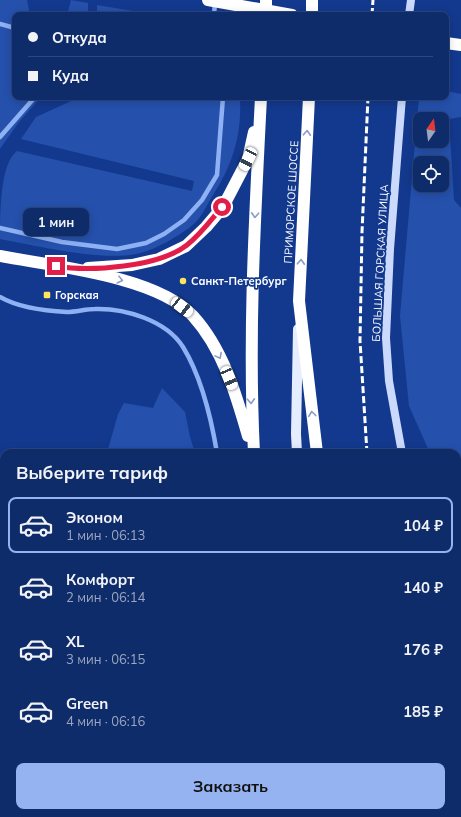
<!DOCTYPE html>
<html lang="ru">
<meta charset="utf-8">
<style>
:root{--surface:#0e2b6a;--page:#173370;--text:#f1f3f6;--muted:#9ba7c1;--line:#2e477e;--accent:#95b2f1}
body{margin:0;font-family:Mulish,sans-serif;background:var(--page);color:var(--text);height:100vh;display:flex;flex-direction:column;font-size:15px;white-space:nowrap}
*{box-sizing:border-box;margin:0}
p{font-size:13px;color:var(--muted)}
.icon{flex:none;width:22px;height:22px;fill:none;stroke:currentColor;stroke-width:2;stroke-linecap:round;stroke-linejoin:round}
.map{position:relative;flex:1;overflow:hidden}
.details{position:absolute;left:0px;top:449px;width:461px;height:368px;display:flex;flex-direction:column;background:var(--surface);border-radius:12px 12px 0 0;box-shadow:0 2px 10px #0003,0 0 0 1px var(--line)}
.details>*{flex:none}
.top-card{position:absolute;left:12px;top:12px;width:437px;height:88px;border-radius:8px;box-shadow:0 2px 10px #0003,0 0 0 1px var(--line);display:grid;align-content:center;height:88px;padding:0 16px;background:var(--surface)}
.needle{width:26px;rotate:14deg}
.tools{position:absolute;left:413px;top:112px;display:grid;gap:8px}
.tools a{display:grid;place-items:center;width:36px;height:36px;border-radius:8px;background:var(--surface);box-shadow:0 2px 10px #0003,0 0 0 1px var(--line);font-size:20px}
.end{position:absolute;width:18px;height:18px;margin:-9px;border:5px solid #e11d48;background:#fff;box-shadow:0 0 0 2px #fff}
.from{border-radius:50%}
.bubble{position:absolute;height:28px;border-radius:8px;background:var(--surface);box-shadow:0 2px 10px #0003,0 0 0 1px var(--line);font-size:13px;font-weight:700;line-height:28px;text-align:center}
.car{position:absolute;width:12px;height:24px;margin:-12px -6px;border-radius:5px;box-shadow:0 0 3px 1px #0007;background:linear-gradient(#fff 24%,#345 0 40%,#fff 0 76%,#345 0 86%,#fff 0)}
.top-card b{display:flex;align-items:center;gap:14px;height:38px;font-size:15px}
.top-card b+b{border-top:1px solid var(--line)}
.top-card i{width:10px;height:10px;background:var(--text)}
ul{padding:0;list-style:none}
li{display:flex;align-items:center;gap:12px;height:56px;margin:0 8px 6px;padding:0 8px;border:2px solid transparent;border-radius:8px}
li div{flex:1}
li b{display:block;font-size:15px}
li em{font-style:normal;font-weight:700}
li.on{border-color:var(--accent)}
li>.icon{width:36px;height:36px;stroke-width:1.5}
h2{padding:0 16px;font-size:18px;line-height:48px}
.action{display:flex;gap:8px;margin-top:auto;padding:8px 16px}
.action a{flex:1;height:46px;border-radius:8px;background:var(--accent);color:#111;font-size:16px;font-weight:700;line-height:46px;text-align:center}
.map>svg:first-child{display:block}
</style>
<div class="map">
<svg width="461" height="817" viewBox="0 0 461 817">
<rect width="100%" height="100%" fill="#13398e"/>
<path fill="#2551ad" fill-rule="evenodd" d="M 0,0 L 27,0 L 30,15 L 15,15 L 15,97 L 41,97 L 19,122 L 0,149 Z
M 71,0 L 88,3 L 88,15 L 64,15 L 68,11 Z
M 97,5 L 157,15 L 97,15 Z
M 446,91 L 461,94 L 461,117 L 449,119 L 454,200 L 461,208 L 461,491 L 457,487 L 457,453 L 430,453 L 409,406 L 400,316 L 419,97 L 446,97 ZM 420,119 L 442,119 L 442,141 L 420,141 ZM 420,163 L 442,163 L 442,185 L 420,185 Z
M 80,97 L 240,97 C 242,134 233,164 213,195 C 208,203 202,216 195,223 C 181,235 154,251 136,254 C 99,261 38,246 0,239 C 0,214 0,163 17,151 L 192,191 L 194,181 L 21,139 L 36,117 Z
M 162,388 L 185,412 L 190,437 L 195,453 L 107,453 L 118,414 L 124,403 L 153,408 Z"/>
<path fill="#254181" stroke="#8eb1f4" d="M 52,813 L 147,813 L 145,817 L 51,817 Z"/>
<g fill="none" stroke-linecap="round" stroke-linejoin="round">
<path stroke="#8eb1f4" stroke-width="4.5" d="M 214,15 L 215,2
M 0,24 L 15,28
M 0,137 L 35,97
M 0,228 L 62,242 L 117,249 L 146,243 L 164,234 L 184,220 L 202,200 L 217,175 L 223,97
M 0,297 C 19,308 46,311 67,312 C 76,312 86,309 95,309 C 124,308 166,320 183,347 C 202,378 211,417 217,453
M 457,638 L 461,649"/>
<path stroke="#9db8f1" stroke-width="4" d="M 457,681 L 461,692"/>
<path stroke="#cbdafc" stroke-width="8" d="M 409,15 L 411,0
M 402,97 L 390,249 L 386,338 L 389,381 L 402,453
M 457,531 L 461,534"/>
<path stroke="#e6edff" stroke-width="10" d="M 297,453 L 296,434 L 298,329
M 326,813 L 327,817
M 371,813 L 373,817"/>
<path stroke="#fff" stroke-width="12" d="M 266,15 L 266,0
M 312,15 L 312,0
M 446,43 L 461,45
M 309,97 L 299,301 L 317,453
M 0,256 C 52,266 157,276 193,316 C 223,349 236,394 248,436
M 88,268 L 132,265 L 159,259 L 186,246 L 206,227 L 223,207 L 248,159 L 254,132
M 254,453 C 248,334 255,216 261,97
M 397,813 L 399,817
M 282,817 L 283,813"/>
<path stroke="#fff" stroke-width="3" stroke-dasharray="7 3" stroke-linecap="butt" d="M 372,15 L 373,0
M 367,453 L 360,341 L 362,232 L 368,97
M 457,798 L 461,809"/>
<path stroke="#fff" stroke-width="12" d="M 208,0 L 292,15"/>
</g>
<defs><path id="oneway-chevron" d="M-2-3.5L2.5 0L-2 3.5" fill="none" stroke-width="1.6" stroke-linecap="round" stroke-linejoin="round"/></defs>
<g stroke="#899cc6">
<use href="#oneway-chevron" transform="translate(307 133) rotate(-87)"/>
<use href="#oneway-chevron" transform="translate(255 215) rotate(93)"/>
<use href="#oneway-chevron" transform="translate(301 262) rotate(-87)"/>
<use href="#oneway-chevron" transform="translate(120 280) rotate(14)"/>
<use href="#oneway-chevron" transform="translate(219 356) rotate(62)"/>
<use href="#oneway-chevron" transform="translate(251 401) rotate(87)"/>
<use href="#oneway-chevron" transform="translate(312 414) rotate(-97)"/>
</g>
<g fill="none" stroke-linecap="round" stroke-linejoin="round">
<path stroke="#e11d48" stroke-width="5" d="M 56,266 C 90,272 159,267 187,245 C 201,234 211,220 222,207"/>
</g>
<g fill="#ffe55c" stroke="#13398e" stroke-width="1.5">
<circle cx="183" cy="281" r="4"/>
<rect x="43" y="291" width="8" height="8" rx="2"/>
</g>
<g text-anchor="middle" dominant-baseline="central" stroke-width="3.5" stroke-linejoin="round" paint-order="stroke">
<g font-size="11" fill="#fff" stroke="#13398e">
<text transform="translate(291 202) rotate(-87)">ПРИМОРСКОЕ ШОССЕ</text>
<text transform="translate(380 263) rotate(-87)">БОЛЬШАЯ ГОРСКАЯ УЛИЦА</text>
</g>
<g font-size="11" font-weight="bold" fill="#fff" stroke="#13398e" text-anchor="start">
<text x="191" y="281">Санкт-Петербург</text>
<text x="55" y="295">Горская</text>
</g>
</g>
</svg>
<div class="tools">
<a><svg class="needle" viewBox="-14 -14 28 28"><path d="M0-13l5 13h-10z" fill="#e53935"/><path d="M0 13l5-13h-10z" fill="#9ba7c1"/></svg></a>
<a><svg class="icon" aria-label="locate" viewBox="0 0 24 24"><circle cx="12" cy="12" r="6"/><path d="M12 2v4M12 18v4M2 12h4M18 12h4"/></svg></a>
</div>
<i class="end from" style="left:222px;top:207px"></i>
<i class="end" style="left:56px;top:266px"></i>
<div class="bubble" style="left:23px;top:208px;width:66px">1 мин</div>
<i class="car" style="left:248px;top:159px;rotate:206deg"></i>
<i class="car" style="left:182px;top:307px;rotate:128deg"></i>
<i class="car" style="left:229px;top:378px;rotate:157deg"></i>
<div class="top-card">
<b><i class="from"></i>Откуда</b>
<b><i></i>Куда</b>
</div>
<section class="details">
<h2>Выберите тариф</h2>
<ul>
<li class="on"><svg class="icon" aria-label="car" viewBox="0 0 24 24"><path d="M5 17H2v-5l4-1 3-4h7l3 4 3 1v5h-3M9 17h6M6 11h13"/><circle cx="7" cy="17" r="2"/><circle cx="17" cy="17" r="2"/></svg><div><b>Эконом</b><p>1 мин · 06:13</p></div><em>104 ₽</em></li>
<li><svg class="icon" aria-label="car" viewBox="0 0 24 24"><path d="M5 17H2v-5l4-1 3-4h7l3 4 3 1v5h-3M9 17h6M6 11h13"/><circle cx="7" cy="17" r="2"/><circle cx="17" cy="17" r="2"/></svg><div><b>Комфорт</b><p>2 мин · 06:14</p></div><em>140 ₽</em></li>
<li><svg class="icon" aria-label="car" viewBox="0 0 24 24"><path d="M5 17H2v-5l4-1 3-4h7l3 4 3 1v5h-3M9 17h6M6 11h13"/><circle cx="7" cy="17" r="2"/><circle cx="17" cy="17" r="2"/></svg><div><b>XL</b><p>3 мин · 06:15</p></div><em>176 ₽</em></li>
<li><svg class="icon" aria-label="car" viewBox="0 0 24 24"><path d="M5 17H2v-5l4-1 3-4h7l3 4 3 1v5h-3M9 17h6M6 11h13"/><circle cx="7" cy="17" r="2"/><circle cx="17" cy="17" r="2"/></svg><div><b>Green</b><p>4 мин · 06:16</p></div><em>185 ₽</em></li>
</ul>
<div class="action"><a>Заказать</a></div>
</section>
</div>
